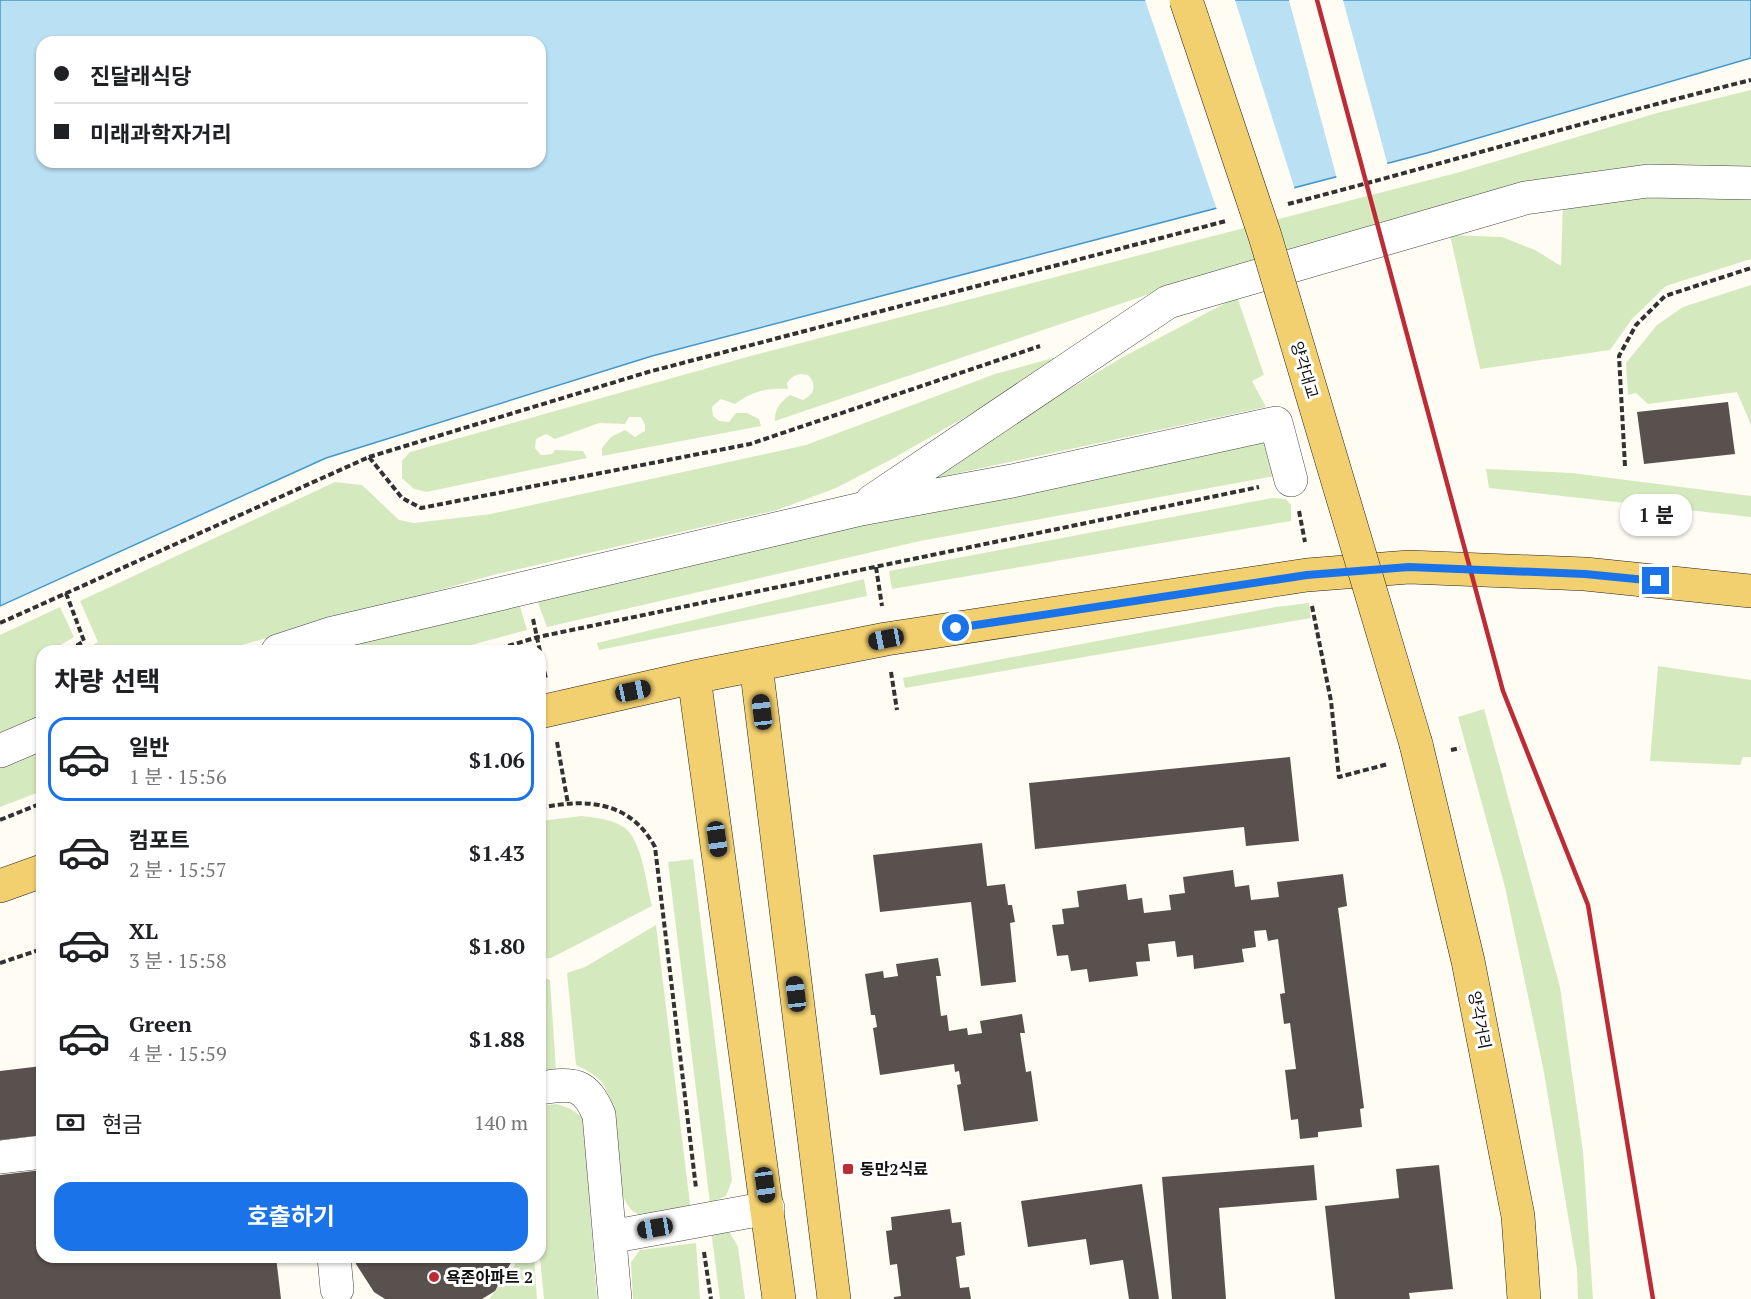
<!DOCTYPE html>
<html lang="ko">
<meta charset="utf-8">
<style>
:root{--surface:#fff;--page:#f6f6f6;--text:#202124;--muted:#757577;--line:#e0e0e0;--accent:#1a73e8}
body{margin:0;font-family:"PT Serif","Noto Sans KR",serif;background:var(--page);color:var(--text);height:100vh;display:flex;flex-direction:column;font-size:22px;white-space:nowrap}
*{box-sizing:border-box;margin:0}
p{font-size:20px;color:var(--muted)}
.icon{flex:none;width:33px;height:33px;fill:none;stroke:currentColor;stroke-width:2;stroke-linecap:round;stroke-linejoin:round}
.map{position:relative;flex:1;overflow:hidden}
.drawer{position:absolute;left:36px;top:645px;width:510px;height:618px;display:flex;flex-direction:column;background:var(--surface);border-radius:18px;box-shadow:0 2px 4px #0004}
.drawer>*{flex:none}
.hud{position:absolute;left:36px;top:36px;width:510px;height:132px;border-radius:18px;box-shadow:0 2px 4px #0004;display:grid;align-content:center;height:132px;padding:0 18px;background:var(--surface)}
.end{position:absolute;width:27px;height:27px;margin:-14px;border:8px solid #1a73e8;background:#fff;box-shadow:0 0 0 3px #fff}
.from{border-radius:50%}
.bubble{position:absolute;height:42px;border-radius:18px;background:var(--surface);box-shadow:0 2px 4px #0004;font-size:20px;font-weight:700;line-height:42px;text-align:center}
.car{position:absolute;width:18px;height:36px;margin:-18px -9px;border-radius:8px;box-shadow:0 0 4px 2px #0007;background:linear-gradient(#222 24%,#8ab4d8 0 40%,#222 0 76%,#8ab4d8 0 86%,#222 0)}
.hud b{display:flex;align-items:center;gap:21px;height:57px;font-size:22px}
.hud b+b{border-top:2px solid var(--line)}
.hud i{width:15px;height:15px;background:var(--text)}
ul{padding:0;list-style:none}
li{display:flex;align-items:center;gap:18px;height:84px;margin:0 12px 9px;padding:0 6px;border:3px solid transparent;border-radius:18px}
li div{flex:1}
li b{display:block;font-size:22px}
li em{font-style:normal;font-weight:700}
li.selected{border-color:var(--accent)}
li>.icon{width:54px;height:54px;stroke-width:1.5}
h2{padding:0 18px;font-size:27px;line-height:72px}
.pay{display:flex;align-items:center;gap:15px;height:66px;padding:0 18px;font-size:22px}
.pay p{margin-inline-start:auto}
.button{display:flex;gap:12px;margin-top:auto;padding:12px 18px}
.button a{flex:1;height:69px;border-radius:18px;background:var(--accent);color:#fff;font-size:24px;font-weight:700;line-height:69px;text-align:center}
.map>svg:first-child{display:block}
</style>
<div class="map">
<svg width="1751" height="1299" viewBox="0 0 1751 1299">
<rect width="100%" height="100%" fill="#fffcf4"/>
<path fill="#d5e9be" d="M 1751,90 L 1751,171 L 1223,269 L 775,421 C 774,409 781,402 790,395 L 803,400 C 815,394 817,385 808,375 C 798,373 793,375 787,383 L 788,389 C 766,388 753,391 735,404 L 721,399 L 712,407 L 713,416 L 719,421 L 729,422 L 736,413 L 747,413 L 759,419 L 761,426 L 602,456 L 602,448 L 611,437 L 625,430 L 635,437 L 645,431 L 645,425 L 641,417 L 629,417 L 625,424 L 599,423 L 555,439 L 546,434 L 536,439 L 535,448 L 541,455 L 552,454 L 555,450 L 583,451 L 587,458 L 427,492 L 414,489 L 402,478 L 402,461 L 410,452 L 747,357 L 1460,172 L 1657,113 Z
M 1661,194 L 1751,194 L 1751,259 L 1666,286 L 1632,319 L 1610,350 L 1480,369 L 1450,235 L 1502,237 L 1535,250 L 1561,266 L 1563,201 Z
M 1751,285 L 1751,425 L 1737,392 L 1648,404 L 1636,393 L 1628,395 L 1626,363 L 1657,325 L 1683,307 Z
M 1237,297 L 1264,375 L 1252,381 L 1266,407 L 931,479 L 931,472 L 1123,357 Z
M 1082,350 L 892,459 L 836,488 L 777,510 L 497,574 L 220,651 L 83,651 L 98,642 L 80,601 L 335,482 L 362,485 L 399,520 L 414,523 L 491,514 L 806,445 L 995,374 Z
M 1267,433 L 1275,476 L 920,541 L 547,627 L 537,600 L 690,562 Z
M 1486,469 L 1572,473 L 1751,496 L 1751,517 L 1489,488 Z
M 1272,498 L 1286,499 L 1291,505 L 1291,521 L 892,589 L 889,571 Z
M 864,579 L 867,596 L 599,650 L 597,643 Z
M 519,603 L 527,630 L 449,651 L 324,651 Z
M 1309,603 L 1311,618 L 905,688 L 903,678 L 1276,607 Z
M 60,607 L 74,637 L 50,651 L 42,651 L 42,715 L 0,733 L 0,635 Z
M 1658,666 L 1751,680 L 1751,757 L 1743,757 L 1740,765 L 1650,761 Z
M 1484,709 L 1560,987 L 1583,1152 L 1593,1299 L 1578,1299 L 1577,1269 L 1543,1067 L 1505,887 L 1458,717 Z
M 42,746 L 42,791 L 0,807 L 0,764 Z
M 582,816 C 597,818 620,820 630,833 C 644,853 646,884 652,906 L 551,958 L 540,959 L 540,821 Z
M 693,859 L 732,1180 L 726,1196 L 710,1203 L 668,862 Z
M 656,925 L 691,1212 C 676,1213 654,1219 640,1215 C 607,1204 620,1116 605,1087 C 599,1076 586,1070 576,1065 L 567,973 L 585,967 Z
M 540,976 L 550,980 L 556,1070 L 540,1072 Z
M 557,1104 L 571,1109 L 583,1118 L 597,1299 L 544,1299 L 540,1257 L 540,1106 Z
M 711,1230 L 730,1233 L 738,1247 L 745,1299 L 720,1299 Z
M 696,1243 L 700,1299 L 633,1299 L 631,1262 L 640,1250 Z
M 516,1257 L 534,1257 L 537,1299 L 489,1299 L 515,1265 Z"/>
<path fill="#bae0f4" stroke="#4497c9" stroke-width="1.5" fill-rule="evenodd" d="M 0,0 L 1751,0 L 1751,58 L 1427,153 L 652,356 L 326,458 L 0,606 ZM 42,42 L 540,42 L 540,162 L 42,162 Z"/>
<path fill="#fffcf4" d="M 1145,0 L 1235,0 L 1295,190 L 1217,210 Z
M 1289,0 L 1343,0 L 1388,166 L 1337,179 Z"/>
<path fill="#59514d" d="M 1728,402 L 1735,454 L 1644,464 L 1637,412 Z
M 1290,757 L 1299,841 L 1246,846 L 1244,827 L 1035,849 L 1029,783 Z
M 982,843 L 987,886 L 1005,884 L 1008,905 L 1012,905 L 1015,922 L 1010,923 L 1016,982 L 981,986 L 971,902 L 880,912 L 873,855 Z
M 1233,870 L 1235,887 L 1249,885 L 1251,900 L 1279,897 L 1277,882 L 1343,874 L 1347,906 L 1338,908 L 1364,1108 L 1360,1109 L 1362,1127 L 1318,1132 L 1318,1137 L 1300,1139 L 1298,1119 L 1291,1120 L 1285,1070 L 1296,1069 L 1290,1023 L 1284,1024 L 1280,994 L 1285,993 L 1278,939 L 1268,941 L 1266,930 L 1254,931 L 1256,947 L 1242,949 L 1244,962 L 1194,969 L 1193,955 L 1177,957 L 1175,941 L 1148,944 L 1150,961 L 1136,962 L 1138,976 L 1089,982 L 1087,969 L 1071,971 L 1068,955 L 1057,956 L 1052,925 L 1064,924 L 1062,909 L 1079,907 L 1077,891 L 1126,884 L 1128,900 L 1142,898 L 1144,913 L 1171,910 L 1169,895 L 1185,893 L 1183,877 Z
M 938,958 L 941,976 L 936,976 L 941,1016 L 947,1015 L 949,1031 L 967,1028 L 968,1035 L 982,1033 L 980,1021 L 1022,1014 L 1025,1033 L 1020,1033 L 1026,1072 L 1031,1071 L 1038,1121 L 964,1131 L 957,1085 L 961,1084 L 959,1071 L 955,1072 L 954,1064 L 880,1075 L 873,1028 L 877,1027 L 875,1015 L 871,1015 L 865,974 L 883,971 L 884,978 L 898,976 L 896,964 Z
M 42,1066 L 42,1135 L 0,1140 L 0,1071 Z
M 1314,1165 L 1317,1200 L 1219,1208 L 1226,1299 L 1172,1299 L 1162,1177 Z
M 1439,1165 L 1453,1289 L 1409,1293 L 1410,1299 L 1335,1299 L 1325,1206 L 1399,1198 L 1396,1169 Z
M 42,1170 L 42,1257 L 276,1257 L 281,1299 L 0,1299 L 0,1175 Z
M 1142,1184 L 1159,1299 L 1129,1299 L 1123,1260 L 1090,1265 L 1086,1239 L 1028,1247 L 1021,1201 Z
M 950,1209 L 952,1223 L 961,1222 L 965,1255 L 956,1257 L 960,1288 L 969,1287 L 971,1299 L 894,1299 L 894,1297 L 901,1296 L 897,1264 L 890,1265 L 886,1231 L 892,1230 L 891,1217 Z
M 354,1257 L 514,1257 L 495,1291 L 482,1299 L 385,1299 L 374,1292 L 356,1264 Z"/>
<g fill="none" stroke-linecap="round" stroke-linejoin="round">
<defs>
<path id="minor" d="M 872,501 L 1168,302 L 1525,198 L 1648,181 L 1751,183
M 278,651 L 333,633 L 861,509 L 1012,481 L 1276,423 L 1291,480
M 0,751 L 42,733
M 540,1088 C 573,1083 585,1082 599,1115 L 615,1299
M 0,1157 L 42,1152
M 610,1237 L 768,1208
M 334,1257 L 337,1289"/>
<path id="major" d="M 756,665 L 834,1299
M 694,677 L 779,1299
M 540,712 L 694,677 L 886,639 L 1307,575 L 1409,567 L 1585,574 L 1751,591
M 1416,744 L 1468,961 L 1518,1216 L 1524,1299
M 0,886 L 42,871"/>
</defs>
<use href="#minor" stroke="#434343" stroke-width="34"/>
<use href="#major" stroke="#212121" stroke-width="34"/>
<path stroke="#323232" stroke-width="4" stroke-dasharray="6 3" stroke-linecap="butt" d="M 1288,204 C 1443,164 1596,118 1751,80
M 369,457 L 648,372 L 1226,221
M 1625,466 L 1619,356 L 1636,325 L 1665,296 L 1751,268
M 1299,511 L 1305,542
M 876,567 L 882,606
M 66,593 L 84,641 L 68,651
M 1312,606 L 1331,701 L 1339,777 L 1388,764
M 533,619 L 546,679
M 0,623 L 369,457 L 402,498 L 421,508 L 750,444 L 1040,346
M 491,651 L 538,637 L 1259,487
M 891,672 L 897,710
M 557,742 L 568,804
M 1451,750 L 1460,748
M 540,808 C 587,798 630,801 655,847 L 696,1188
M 0,820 L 42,803
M 0,963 L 42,949
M 704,1252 L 711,1299"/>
<use href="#minor" stroke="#fff" stroke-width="33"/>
<use href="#major" stroke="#f3d06f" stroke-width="33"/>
<path stroke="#bd2c36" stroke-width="4.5" d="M 1317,0 L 1503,691 L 1588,905 L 1653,1299"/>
<defs>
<path id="major-bridge" d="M 1186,0 L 1265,236 L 1416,744"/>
</defs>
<use href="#major-bridge" stroke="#212121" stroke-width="34" stroke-linecap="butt"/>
<use href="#major-bridge" stroke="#f3d06f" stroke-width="33"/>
</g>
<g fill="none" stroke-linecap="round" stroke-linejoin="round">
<path stroke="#1a73e8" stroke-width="8" d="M 956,628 L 1307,575 L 1409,567 L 1585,574 L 1656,581"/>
</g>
<g fill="#bd2c36" stroke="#fff" stroke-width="2">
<rect x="842" y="1163" width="12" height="12" rx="3"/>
<circle cx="434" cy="1277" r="6"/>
</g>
<g text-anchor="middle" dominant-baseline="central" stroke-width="6" stroke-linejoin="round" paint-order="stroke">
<g font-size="16" fill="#101010" stroke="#fff">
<text transform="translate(1305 370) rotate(73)">양각대교</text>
<text transform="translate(1480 1020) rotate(79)">양각거리</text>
</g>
<g font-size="16" font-weight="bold" fill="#101010" stroke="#fff" text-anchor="start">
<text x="860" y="1169">동만2식료</text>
<text x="446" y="1277">욕존아파트 2</text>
</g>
</g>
</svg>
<i class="end from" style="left:956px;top:628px"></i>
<i class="end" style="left:1656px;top:581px"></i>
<div class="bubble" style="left:1620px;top:494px;width:72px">1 분</div>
<i class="car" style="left:886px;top:639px;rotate:259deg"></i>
<i class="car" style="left:633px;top:691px;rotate:78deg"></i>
<i class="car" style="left:762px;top:712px;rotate:353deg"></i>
<i class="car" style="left:717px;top:839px;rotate:172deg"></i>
<i class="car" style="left:796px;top:994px;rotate:353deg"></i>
<i class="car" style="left:765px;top:1185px;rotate:172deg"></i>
<i class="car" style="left:655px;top:1228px;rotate:260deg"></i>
<div class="hud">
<b><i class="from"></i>진달래식당</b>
<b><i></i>미래과학자거리</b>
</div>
<section class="drawer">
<h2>차량 선택</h2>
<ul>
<li class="selected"><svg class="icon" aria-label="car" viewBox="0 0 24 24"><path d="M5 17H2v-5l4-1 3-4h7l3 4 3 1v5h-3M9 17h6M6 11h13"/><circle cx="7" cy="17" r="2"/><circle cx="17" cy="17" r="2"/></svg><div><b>일반</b><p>1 분 · 15:56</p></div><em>$1.06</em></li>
<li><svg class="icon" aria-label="car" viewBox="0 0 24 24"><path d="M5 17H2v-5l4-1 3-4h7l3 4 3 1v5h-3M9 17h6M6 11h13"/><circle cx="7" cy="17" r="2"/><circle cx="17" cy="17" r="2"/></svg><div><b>컴포트</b><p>2 분 · 15:57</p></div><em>$1.43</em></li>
<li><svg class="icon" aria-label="car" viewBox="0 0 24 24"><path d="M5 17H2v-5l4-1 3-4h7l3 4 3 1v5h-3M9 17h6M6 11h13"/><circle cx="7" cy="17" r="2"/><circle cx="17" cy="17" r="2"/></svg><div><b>XL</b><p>3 분 · 15:58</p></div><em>$1.80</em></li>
<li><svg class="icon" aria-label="car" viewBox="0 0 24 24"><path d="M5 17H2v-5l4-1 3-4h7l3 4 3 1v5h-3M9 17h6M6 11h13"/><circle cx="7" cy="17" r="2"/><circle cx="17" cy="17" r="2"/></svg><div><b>Green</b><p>4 분 · 15:59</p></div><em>$1.88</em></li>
</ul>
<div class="pay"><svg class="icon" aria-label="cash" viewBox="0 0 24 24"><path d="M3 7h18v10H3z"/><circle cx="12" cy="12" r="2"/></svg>현금<p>140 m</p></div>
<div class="button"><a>호출하기</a></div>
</section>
</div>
